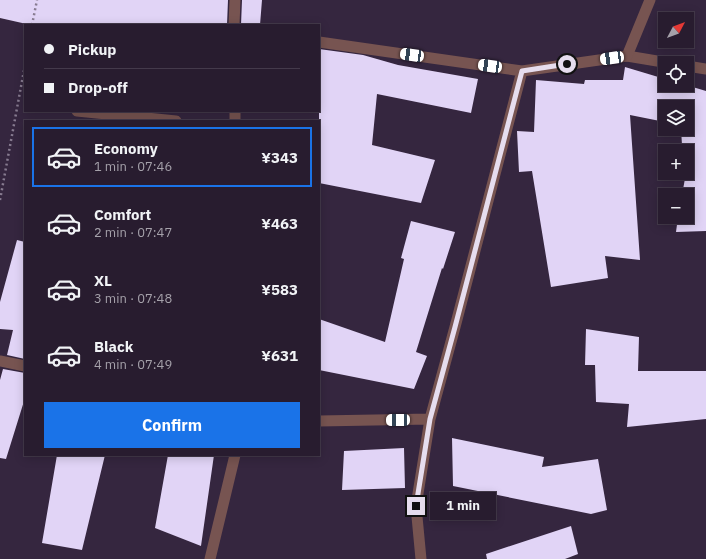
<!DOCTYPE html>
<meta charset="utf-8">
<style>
:root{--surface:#281c2f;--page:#302537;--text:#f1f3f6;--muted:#a5a1aa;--line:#443a4b;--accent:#1a73e8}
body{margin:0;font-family:"IBM Plex Sans",sans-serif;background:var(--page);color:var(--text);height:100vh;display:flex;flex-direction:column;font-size:15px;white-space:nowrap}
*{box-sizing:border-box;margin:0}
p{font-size:13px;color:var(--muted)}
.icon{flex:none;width:22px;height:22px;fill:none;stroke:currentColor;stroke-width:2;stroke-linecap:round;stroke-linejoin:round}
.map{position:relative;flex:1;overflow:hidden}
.panel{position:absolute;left:24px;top:120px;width:296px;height:336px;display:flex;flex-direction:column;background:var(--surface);border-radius:0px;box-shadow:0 2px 10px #0003,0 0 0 1px var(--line)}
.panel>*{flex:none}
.hud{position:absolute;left:24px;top:24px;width:296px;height:88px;border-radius:0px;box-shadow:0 2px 10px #0003,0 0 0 1px var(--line);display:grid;align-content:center;height:88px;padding:0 20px;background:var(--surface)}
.needle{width:26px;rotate:49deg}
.fabs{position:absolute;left:658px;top:12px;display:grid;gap:8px}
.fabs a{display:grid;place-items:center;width:36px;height:36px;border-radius:0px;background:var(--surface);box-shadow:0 2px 10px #0003,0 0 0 1px var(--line);font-size:20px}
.end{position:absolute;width:18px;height:18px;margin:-9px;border:5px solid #e6ddee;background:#111;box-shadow:0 0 0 2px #111}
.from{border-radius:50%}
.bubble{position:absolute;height:28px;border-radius:0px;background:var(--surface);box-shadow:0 2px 10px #0003,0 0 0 1px var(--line);font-size:13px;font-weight:800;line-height:28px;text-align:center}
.car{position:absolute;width:12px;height:24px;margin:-12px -6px;border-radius:5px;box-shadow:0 0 3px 1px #0007;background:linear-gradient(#fff 24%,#345 0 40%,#fff 0 76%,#345 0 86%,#fff 0)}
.hud b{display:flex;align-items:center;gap:14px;height:38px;font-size:15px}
.hud b+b{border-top:1px solid var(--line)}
.hud i{width:10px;height:10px;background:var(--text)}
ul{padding:7px 0 0;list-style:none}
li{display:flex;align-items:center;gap:12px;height:60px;margin:0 8px 6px;padding:0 12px;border:2px solid transparent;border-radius:0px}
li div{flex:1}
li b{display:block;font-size:15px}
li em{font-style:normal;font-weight:800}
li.current{border-color:var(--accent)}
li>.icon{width:36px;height:36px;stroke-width:1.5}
.button{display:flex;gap:8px;margin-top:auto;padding:8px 20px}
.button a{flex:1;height:46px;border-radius:0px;background:var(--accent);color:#fff;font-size:16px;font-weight:800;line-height:46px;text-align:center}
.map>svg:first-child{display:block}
</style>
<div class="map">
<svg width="706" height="559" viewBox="0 0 706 559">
<rect width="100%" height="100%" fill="#35263f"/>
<path fill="#e1d4f6" d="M 0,0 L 228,0 L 227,25 L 31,25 L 0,18 Z
M 242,0 L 262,0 L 260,25 L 241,25 Z
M 319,49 L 363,55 L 398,65 L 478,79 L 471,113 L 377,94 L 372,145 L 435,160 L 421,203 L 319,183 Z
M 625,67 L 665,79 L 665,85 L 686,85 L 706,91 L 706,231 L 676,232 L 678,217 L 687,217 L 687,195 L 682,195 L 686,173 L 687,173 L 687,164 L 690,145 L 682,145 L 681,129 L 687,129 L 687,107 L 665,107 L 665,122 L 630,115 L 640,260 L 605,256 L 608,278 L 551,287 L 532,171 L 519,172 L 517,131 L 534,132 L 536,80 L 584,84 L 585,80 L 623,80 Z
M 411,221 L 455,232 L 443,269 L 442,268 L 416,352 L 427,356 L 414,389 L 319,370 L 319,319 L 385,342 L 404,259 L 401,258 Z
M 17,240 L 25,242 L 25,359 L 7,355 L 13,330 L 0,329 L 0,302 Z
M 586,329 L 639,337 L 638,371 L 706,371 L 706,419 L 627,427 L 629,404 L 596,402 L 595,365 L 585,365 Z
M 3,369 L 25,373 L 25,398 L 6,459 L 0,458 L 0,380 Z
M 452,438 L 544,457 L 542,467 L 598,459 L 607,510 L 591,514 L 453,486 Z
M 404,448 L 405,488 L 342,490 L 344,451 Z
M 57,455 L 105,455 L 82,550 L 42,543 Z
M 168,455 L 214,455 L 201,546 L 155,528 Z
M 571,526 L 578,554 L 565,559 L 487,559 L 486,554 Z"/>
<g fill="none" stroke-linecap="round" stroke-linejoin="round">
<path stroke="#877b90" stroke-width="2.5" stroke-dasharray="2 3" stroke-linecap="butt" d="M 32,25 L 37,0
M 0,200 L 25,65"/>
<path stroke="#775451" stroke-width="11" d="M 627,56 L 669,63
M 687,66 L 706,69
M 77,111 L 176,121"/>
<path stroke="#775451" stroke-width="11" d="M 234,25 L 235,0
M 319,42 L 522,71 L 627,56 L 650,0
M 235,111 L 235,121
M 0,361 L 25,366
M 319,421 L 430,419
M 210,559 L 235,455
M 421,559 L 416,506 L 430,419 L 455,327 L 522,71"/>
</g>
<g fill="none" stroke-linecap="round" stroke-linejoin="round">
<path stroke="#e6ddee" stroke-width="5" d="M 416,506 L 430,419 L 455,327 L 522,71 L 567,64"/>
</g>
</svg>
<div class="fabs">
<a><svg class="needle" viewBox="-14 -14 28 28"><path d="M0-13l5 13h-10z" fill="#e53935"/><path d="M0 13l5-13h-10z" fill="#a5a1aa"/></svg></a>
<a><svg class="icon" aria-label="locate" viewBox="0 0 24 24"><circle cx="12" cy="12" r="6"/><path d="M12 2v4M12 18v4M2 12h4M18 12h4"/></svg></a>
<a><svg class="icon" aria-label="layers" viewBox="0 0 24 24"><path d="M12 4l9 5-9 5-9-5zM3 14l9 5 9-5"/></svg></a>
<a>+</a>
<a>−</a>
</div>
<i class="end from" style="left:567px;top:64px"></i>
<i class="end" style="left:416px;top:506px"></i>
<div class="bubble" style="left:430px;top:492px;width:66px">1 min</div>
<i class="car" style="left:412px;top:55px;rotate:278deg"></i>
<i class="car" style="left:612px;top:58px;rotate:262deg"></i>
<i class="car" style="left:490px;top:66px;rotate:278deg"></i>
<i class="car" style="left:398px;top:420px;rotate:269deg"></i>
<div class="hud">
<b><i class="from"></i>Pickup</b>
<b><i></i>Drop-off</b>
</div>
<section class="panel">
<ul>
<li class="current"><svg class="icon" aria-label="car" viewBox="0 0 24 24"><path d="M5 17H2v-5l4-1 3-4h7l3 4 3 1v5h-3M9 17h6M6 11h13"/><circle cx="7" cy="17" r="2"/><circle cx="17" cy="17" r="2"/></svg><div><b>Economy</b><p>1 min · 07:46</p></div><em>¥343</em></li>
<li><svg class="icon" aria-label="car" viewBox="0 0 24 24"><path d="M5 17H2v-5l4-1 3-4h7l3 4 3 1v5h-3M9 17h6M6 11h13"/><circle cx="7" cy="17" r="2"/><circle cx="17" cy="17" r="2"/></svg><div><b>Comfort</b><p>2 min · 07:47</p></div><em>¥463</em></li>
<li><svg class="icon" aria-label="car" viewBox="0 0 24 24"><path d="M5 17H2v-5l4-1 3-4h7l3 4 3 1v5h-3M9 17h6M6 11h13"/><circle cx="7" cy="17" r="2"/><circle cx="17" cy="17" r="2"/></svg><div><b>XL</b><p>3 min · 07:48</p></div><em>¥583</em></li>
<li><svg class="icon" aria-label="car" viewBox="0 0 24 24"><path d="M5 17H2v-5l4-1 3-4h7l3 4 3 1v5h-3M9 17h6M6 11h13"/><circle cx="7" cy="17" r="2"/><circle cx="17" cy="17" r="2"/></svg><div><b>Black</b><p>4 min · 07:49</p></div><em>¥631</em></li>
</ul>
<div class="button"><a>Confirm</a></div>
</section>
</div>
